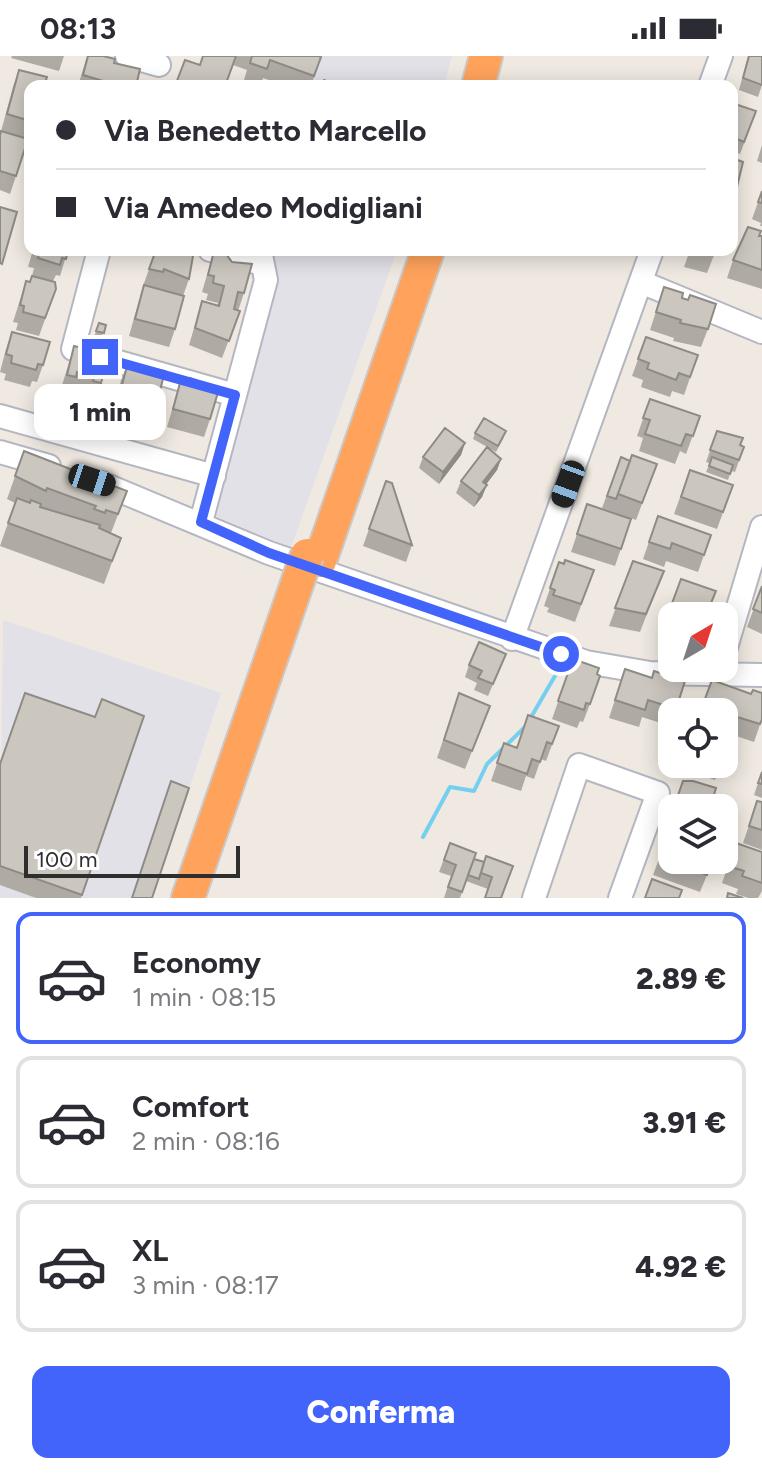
<!DOCTYPE html>
<html lang="it">
<meta charset="utf-8">
<style>
:root{--surface:#fff;--page:#f2f2f3;--text:#2b2b33;--muted:#7c7c81;--line:#e1e1e2;--accent:#4264fb}
body{margin:0;font-family:Figtree,sans-serif;background:var(--page);color:var(--text);height:100vh;display:flex;flex-direction:column;font-size:30px;white-space:nowrap}
*{box-sizing:border-box;margin:0}
p{font-size:26px;color:var(--muted)}
.icon{flex:none;width:44px;height:44px;fill:none;stroke:currentColor;stroke-width:2;stroke-linecap:round;stroke-linejoin:round}
.map{position:relative;height:842px;overflow:hidden}
.panel{display:flex;flex-direction:column;background:var(--surface);flex:1}
.panel>*{flex:none}
.guide{position:absolute;left:24px;top:24px;width:714px;height:176px;border-radius:16px;box-shadow:0 4px 20px #0003;display:grid;align-content:center;height:176px;padding:0 32px;background:var(--surface)}
.needle{width:52px;rotate:39deg}
.fabs{position:absolute;left:658px;top:546px;display:grid;gap:16px}
.fabs a{display:grid;place-items:center;width:80px;height:80px;border-radius:16px;background:var(--surface);box-shadow:0 4px 20px #0003;font-size:40px}
.scale{position:absolute;left:24px;bottom:20px;width:216px;box-sizing:border-box;padding-left:8px;border:4px solid #2e2e2e;border-top:0;font-size:22px;line-height:28px;white-space:nowrap;color:#2e2e2e;-webkit-text-stroke:6px #fff;paint-order:stroke}
.end{position:absolute;width:36px;height:36px;margin:-18px;border:10px solid #4264fb;background:#fff;box-shadow:0 0 0 4px #fff}
.from{border-radius:50%}
.bubble{position:absolute;height:56px;border-radius:16px;background:var(--surface);box-shadow:0 4px 20px #0003;font-size:26px;font-weight:800;line-height:56px;text-align:center}
.car{position:absolute;width:24px;height:48px;margin:-24px -12px;border-radius:10px;box-shadow:0 0 6px 2px #0007;background:linear-gradient(#222 24%,#8ab4d8 0 40%,#222 0 76%,#8ab4d8 0 86%,#222 0)}
.guide b{display:flex;align-items:center;gap:28px;height:76px;font-size:30px}
.guide b+b{border-top:2px solid var(--line)}
.guide i{width:20px;height:20px;background:var(--text)}
ul{padding:14px 0 0;list-style:none}
li{display:flex;align-items:center;gap:24px;height:132px;margin:0 16px 12px;padding:0 16px;border:4px solid var(--line);border-radius:16px}
li div{flex:1}
li b{display:block;font-size:30px}
li em{font-style:normal;font-weight:800}
li.selected{border-color:var(--accent)}
li>.icon{width:72px;height:72px;stroke-width:1.5}
.primary-button{display:flex;gap:16px;margin-top:auto;padding:16px 32px}
.primary-button a{flex:1;height:92px;border-radius:16px;background:var(--accent);color:#fff;font-size:32px;font-weight:800;line-height:92px;text-align:center}
.status{display:flex;justify-content:space-between;align-items:center;height:56px;padding:0 40px;background:var(--surface);direction:ltr}
.status svg{height:22px;fill:currentColor}
.map>svg:first-child{display:block}
</style>
<div class="status"><b>08:13</b><svg viewBox="0 0 49 12"><path d="M0 12V9h3v3zM5 12V6h3v6zM10 12V3h3v9zM15 12V0h3v12zM26 1h20v11H26zM47 4h2v5h-2z"/></svg></div>
<div class="map">
<svg width="762" height="842" viewBox="0 0 762 842">
<rect width="100%" height="100%" fill="#efe9e1"/>
<path fill="#e3e1e8" d="M 270,0 L 452,0 L 444,30 L 316,30 L 314,17 Z
M 266,194 L 397,194 L 291,492 L 216,460 L 274,236 Z
M 3,564 L 221,637 L 153,842 L 0,842 Z"/>
<g fill="none" stroke-linecap="round" stroke-linejoin="round">
<path stroke="#75cff0" stroke-width="4" d="M 530,663 L 559,613
M 423,781 L 450,731 L 474,735 L 487,708 L 526,670"/>
<defs>
<path id="minor" d="M 127,0 L 159,9
M 710,30 L 721,0
M 99,194 L 73,293 L 235,339
M 210,194 L 262,208
M 641,226 L 762,276
M 0,360 L 214,420
M 0,396 L 49,410
M 101,427 L 269,497 L 586,606 L 650,617 L 762,619
M 201,466 L 266,224 L 260,194
M 512,583 L 652,194
M 724,598 L 762,471
M 534,842 L 579,709 L 658,737 L 620,842"/>
<path id="highway" d="M 478,30 L 486,0
M 320,505 L 428,194
M 188,842 L 299,522"/>
</defs>
<use href="#minor" stroke="#b4b7c1" stroke-width="26"/>
<use href="#highway" stroke="#c9c9c9" stroke-width="36"/>
<use href="#minor" stroke="#fff" stroke-width="22"/>
<use href="#highway" stroke="#ffa35c" stroke-width="32"/>
<defs>
<path id="highway-bridge" d="M 299,522 L 307,499"/>
</defs>
<use href="#highway-bridge" stroke="#c9c9c9" stroke-width="36" stroke-linecap="butt"/>
<use href="#highway-bridge" stroke="#ffa35c" stroke-width="32"/>
</g>
<path fill="#afaba4" d="M 12,0 L 64,0 L 59,15 L 11,2 Z
M 87,0 L 114,7 L 136,30 L 78,30 Z
M 203,0 L 318,0 L 321,1 L 311,30 L 286,30 L 263,22 L 260,30 L 259,30 L 244,24 L 247,14 L 233,9 L 225,30 L 200,9 Z
M 748,0 L 762,0 L 762,29 L 758,41 L 739,34 Z
M 19,14 L 30,30 L 30,78 L 10,138 L 0,134 L 0,79 L 13,31 Z
M 732,47 L 756,55 L 740,98 L 732,95 Z
M 762,89 L 762,107 L 757,105 Z
M 732,102 L 736,135 L 732,146 Z
M 762,135 L 762,170 L 760,170 L 761,167 L 752,163 Z
M 759,180 L 762,180 L 762,233 L 727,222 L 733,204 Z
M 33,194 L 68,194 L 60,220 L 56,219 L 53,225 L 56,233 L 39,280 L 16,274 L 18,267 L 13,266 L 26,225 L 30,226 L 32,220 L 34,212 L 28,211 Z
M 156,194 L 189,223 L 183,240 L 175,273 L 169,291 L 129,280 L 143,230 Z
M 683,194 L 716,194 L 707,217 L 684,211 L 689,197 Z
M 214,195 L 244,237 L 238,255 L 240,255 L 222,302 L 189,289 L 202,245 L 217,249 L 218,247 L 206,244 L 208,238 L 202,236 Z
M 664,231 L 682,242 L 708,273 L 701,291 L 673,285 L 674,282 L 650,274 Z
M 99,267 L 106,269 L 101,283 L 94,281 Z
M 12,276 L 43,309 L 37,326 L 32,325 L 30,331 L 4,324 L 6,318 L 0,316 L 6,293 Z
M 646,281 L 698,299 L 684,339 L 672,335 L 670,341 L 641,331 L 643,324 L 632,320 Z
M 74,290 L 101,327 L 95,344 L 87,342 L 88,338 L 71,334 L 69,339 L 60,336 Z
M 128,307 L 157,346 L 151,363 L 114,353 L 121,324 Z
M 181,323 L 210,363 L 204,381 L 167,371 Z
M 650,343 L 700,360 L 686,398 L 680,395 L 675,408 L 639,395 L 643,382 L 637,380 Z
M 717,375 L 744,391 L 735,416 L 731,415 L 728,424 L 706,416 L 710,407 L 706,406 Z
M 475,377 L 504,381 L 496,396 L 473,383 Z
M 465,387 L 461,399 L 439,428 L 419,412 L 423,401 Z
M 24,395 L 127,435 L 111,477 L 121,482 L 104,528 L 0,490 L 15,447 L 7,443 Z
M 621,401 L 630,405 L 657,408 L 636,464 L 602,452 Z
M 501,403 L 497,414 L 486,428 L 482,441 L 474,451 L 456,437 L 461,425 Z
M 690,414 L 733,429 L 717,473 L 674,458 Z
M 386,425 L 412,489 L 406,506 L 363,490 Z
M 587,448 L 631,463 L 615,510 L 571,496 Z
M 658,460 L 711,479 L 698,516 L 666,505 L 664,511 L 643,503 Z
M 633,505 L 657,532 L 640,576 L 609,570 Z
M 559,506 L 594,514 L 575,566 L 547,556 L 549,552 L 544,550 Z
M 681,523 L 672,560 L 672,582 L 661,578 Z
M 762,530 L 762,578 L 747,571 Z
M 506,598 L 488,640 L 474,634 L 477,627 L 465,621 L 469,609 Z
M 573,603 L 597,618 L 590,648 L 583,666 L 580,665 L 577,672 L 552,663 Z
M 625,613 L 652,622 L 685,625 L 675,656 L 672,656 L 672,664 L 670,670 L 642,661 L 639,671 L 609,662 Z
M 712,624 L 762,663 L 754,686 L 724,676 L 724,656 L 700,656 Z
M 459,637 L 490,650 L 465,713 L 437,702 Z
M 144,660 L 81,842 L 36,842 L 0,829 L 0,707 L 95,661 Z
M 559,670 L 546,705 L 541,703 L 534,723 L 526,720 L 521,735 L 491,725 L 504,687 L 517,691 Z
M 687,708 L 721,708 L 715,724 L 685,714 Z
M 762,715 L 762,742 L 754,739 Z
M 683,725 L 713,742 L 724,752 L 674,752 Z
M 757,745 L 762,746 L 762,794 L 743,787 Z
M 670,773 L 707,819 L 700,836 L 653,819 Z
M 450,787 L 474,804 L 513,810 L 488,833 L 466,825 L 460,842 L 444,842 L 451,820 L 439,816 Z
M 736,787 L 762,796 L 762,835 L 758,842 L 748,842 L 736,838 L 738,833 L 722,827 Z"/>
<path fill="#8e8b86" d="M 465,387 L 461,399 L 439,428 L 443,416 Z
M 501,403 L 497,414 L 479,438 L 483,426 Z
M 487,429 L 482,441 L 474,451 L 479,439 Z"/>
<path fill="#cbc7bf" stroke="#8e8b86" stroke-width="2" d="M 88,0 L 103,0 L 115,3 L 114,7 L 140,13 L 136,30 L 120,30 L 83,19 Z
M 203,0 L 236,0 L 225,30 L 175,30 L 185,4 L 200,9 Z
M 252,0 L 318,0 L 321,1 L 314,20 L 270,4 L 267,13 L 250,7 Z
M 749,0 L 762,0 L 762,29 L 743,22 Z
M 19,14 L 47,21 L 44,30 L 30,30 L 30,65 L 7,58 Z
M 324,24 L 335,30 L 321,30 Z
M 732,47 L 756,55 L 744,86 L 732,81 Z
M 1,75 L 28,83 L 16,120 L 0,115 L 0,79 Z
M 732,102 L 743,106 L 736,135 L 733,134 L 732,137 Z
M 762,135 L 762,147 L 758,146 Z
M 0,151 L 17,156 L 2,208 L 0,207 Z
M 748,171 L 761,175 L 759,180 L 762,180 L 762,214 L 733,204 Z
M 37,194 L 68,194 L 66,203 L 62,202 L 60,209 L 38,202 L 40,195 Z
M 156,194 L 194,194 L 189,223 L 164,213 L 163,216 L 149,213 Z
M 690,194 L 716,194 L 713,199 Z
M 214,195 L 226,198 L 232,206 L 252,208 L 244,237 L 238,236 L 234,253 L 240,255 L 229,285 L 195,272 L 202,245 L 219,250 L 224,230 L 213,227 L 214,220 L 208,219 Z
M 32,220 L 55,226 L 56,233 L 45,262 L 23,256 L 24,250 L 20,249 L 26,225 L 30,226 Z
M 144,229 L 184,240 L 175,273 L 135,263 Z
M 664,231 L 683,237 L 682,242 L 688,244 L 690,239 L 716,248 L 708,273 L 680,267 L 681,264 L 656,256 Z
M 99,267 L 106,269 L 104,277 L 96,275 Z
M 12,276 L 50,286 L 43,309 L 38,308 L 36,314 L 11,307 L 12,300 L 6,298 Z
M 646,281 L 698,299 L 690,321 L 679,317 L 676,324 L 647,313 L 649,307 L 638,303 Z
M 74,290 L 109,299 L 101,327 L 93,325 L 94,321 L 77,316 L 76,321 L 67,319 Z
M 128,307 L 165,315 L 157,346 L 120,336 Z
M 190,322 L 219,333 L 210,363 L 173,353 L 181,323 L 189,326 Z
M 650,343 L 700,360 L 693,380 L 686,378 L 681,390 L 645,378 L 650,364 L 643,362 Z
M 484,362 L 506,375 L 498,390 L 475,377 Z
M 445,372 L 465,387 L 443,416 L 423,401 Z
M 717,375 L 743,382 L 740,389 L 744,391 L 739,404 L 710,394 Z
M 487,391 L 501,403 L 483,426 L 487,429 L 479,439 L 461,425 Z
M 24,395 L 127,435 L 118,458 L 106,454 L 105,457 L 94,453 L 96,450 L 47,432 L 46,435 L 15,420 Z
M 632,399 L 657,408 L 642,447 L 618,438 Z
M 621,401 L 630,405 L 616,443 L 607,440 Z
M 712,401 L 733,409 L 730,418 L 709,410 Z
M 690,414 L 733,429 L 723,456 L 681,441 Z
M 386,425 L 392,427 L 412,489 L 369,473 Z
M 17,442 L 30,447 L 31,444 L 41,448 L 40,451 L 100,469 L 99,472 L 121,482 L 112,505 L 8,467 Z
M 587,448 L 631,463 L 621,493 L 577,478 Z
M 658,460 L 711,479 L 704,499 L 672,487 L 670,493 L 649,486 Z
M 565,504 L 594,514 L 581,548 L 553,539 L 555,534 L 550,532 L 559,506 L 564,508 Z
M 633,505 L 664,515 L 646,558 L 615,552 Z
M 681,523 L 716,535 L 711,547 L 716,549 L 712,560 L 672,560 L 672,562 L 667,561 Z
M 762,530 L 762,557 L 753,553 Z
M 479,586 L 506,598 L 493,628 L 478,622 L 482,615 L 469,609 Z
M 573,603 L 599,612 L 597,618 L 600,620 L 590,648 L 586,647 L 584,654 L 558,645 Z
M 625,613 L 652,622 L 654,615 L 685,625 L 676,653 L 648,644 L 645,654 L 615,644 Z
M 712,624 L 751,638 L 753,634 L 762,637 L 762,663 L 760,668 L 724,657 L 724,656 L 702,651 Z
M 25,637 L 95,661 L 102,643 L 144,660 L 82,839 L 0,810 L 0,708 Z
M 459,637 L 490,650 L 472,695 L 444,684 Z
M 528,659 L 559,670 L 552,688 L 547,686 L 540,706 L 532,703 L 527,718 L 497,707 L 504,687 L 517,692 Z
M 706,708 L 721,708 L 720,712 Z
M 762,716 L 762,728 L 758,727 Z
M 171,725 L 189,732 L 152,842 L 132,842 Z
M 683,725 L 693,725 L 716,732 L 713,742 L 728,750 L 724,763 L 724,752 L 687,752 L 675,748 Z
M 757,745 L 762,746 L 762,774 L 749,770 Z
M 670,773 L 672,773 L 672,804 L 712,804 L 707,819 L 660,802 Z
M 450,787 L 476,797 L 462,836 L 448,831 L 456,809 L 444,804 Z
M 736,787 L 762,796 L 762,827 L 742,820 L 744,815 L 728,810 Z
M 486,800 L 513,810 L 501,842 L 485,842 L 492,821 L 481,817 Z
M 474,803 L 484,806 L 479,823 L 468,819 Z
M 652,823 L 682,834 L 679,842 L 645,842 Z
M 728,837 L 743,842 L 727,842 Z"/>
<g fill="none" stroke-linecap="round" stroke-linejoin="round">
<path stroke="#4264fb" stroke-width="10" d="M 100,301 L 235,339 L 201,466 L 269,497 L 561,598"/>
</g>
</svg>
<div class="fabs">
<a><svg class="needle" viewBox="-14 -14 28 28"><path d="M0-13l5 13h-10z" fill="#e53935"/><path d="M0 13l5-13h-10z" fill="#7c7c81"/></svg></a>
<a><svg class="icon" aria-label="locate" viewBox="0 0 24 24"><circle cx="12" cy="12" r="6"/><path d="M12 2v4M12 18v4M2 12h4M18 12h4"/></svg></a>
<a><svg class="icon" aria-label="layers" viewBox="0 0 24 24"><path d="M12 4l9 5-9 5-9-5zM3 14l9 5 9-5"/></svg></a>
</div>
<div class="scale">100 m</div>
<i class="end from" style="left:561px;top:598px"></i>
<i class="end" style="left:100px;top:301px"></i>
<div class="bubble" style="left:34px;top:328px;width:132px">1 min</div>
<i class="car" style="left:92px;top:424px;rotate:108deg"></i>
<i class="car" style="left:568px;top:428px;rotate:200deg"></i>
<div class="guide">
<b><i class="from"></i>Via Benedetto Marcello</b>
<b><i></i>Via Amedeo Modigliani</b>
</div>
</div>
<section class="panel">
<ul>
<li class="selected"><svg class="icon" aria-label="car" viewBox="0 0 24 24"><path d="M5 17H2v-5l4-1 3-4h7l3 4 3 1v5h-3M9 17h6M6 11h13"/><circle cx="7" cy="17" r="2"/><circle cx="17" cy="17" r="2"/></svg><div><b>Economy</b><p>1 min · 08:15</p></div><em>2.89 €</em></li>
<li><svg class="icon" aria-label="car" viewBox="0 0 24 24"><path d="M5 17H2v-5l4-1 3-4h7l3 4 3 1v5h-3M9 17h6M6 11h13"/><circle cx="7" cy="17" r="2"/><circle cx="17" cy="17" r="2"/></svg><div><b>Comfort</b><p>2 min · 08:16</p></div><em>3.91 €</em></li>
<li><svg class="icon" aria-label="car" viewBox="0 0 24 24"><path d="M5 17H2v-5l4-1 3-4h7l3 4 3 1v5h-3M9 17h6M6 11h13"/><circle cx="7" cy="17" r="2"/><circle cx="17" cy="17" r="2"/></svg><div><b>XL</b><p>3 min · 08:17</p></div><em>4.92 €</em></li>
</ul>
<div class="primary-button"><a>Conferma</a></div>
</section>
